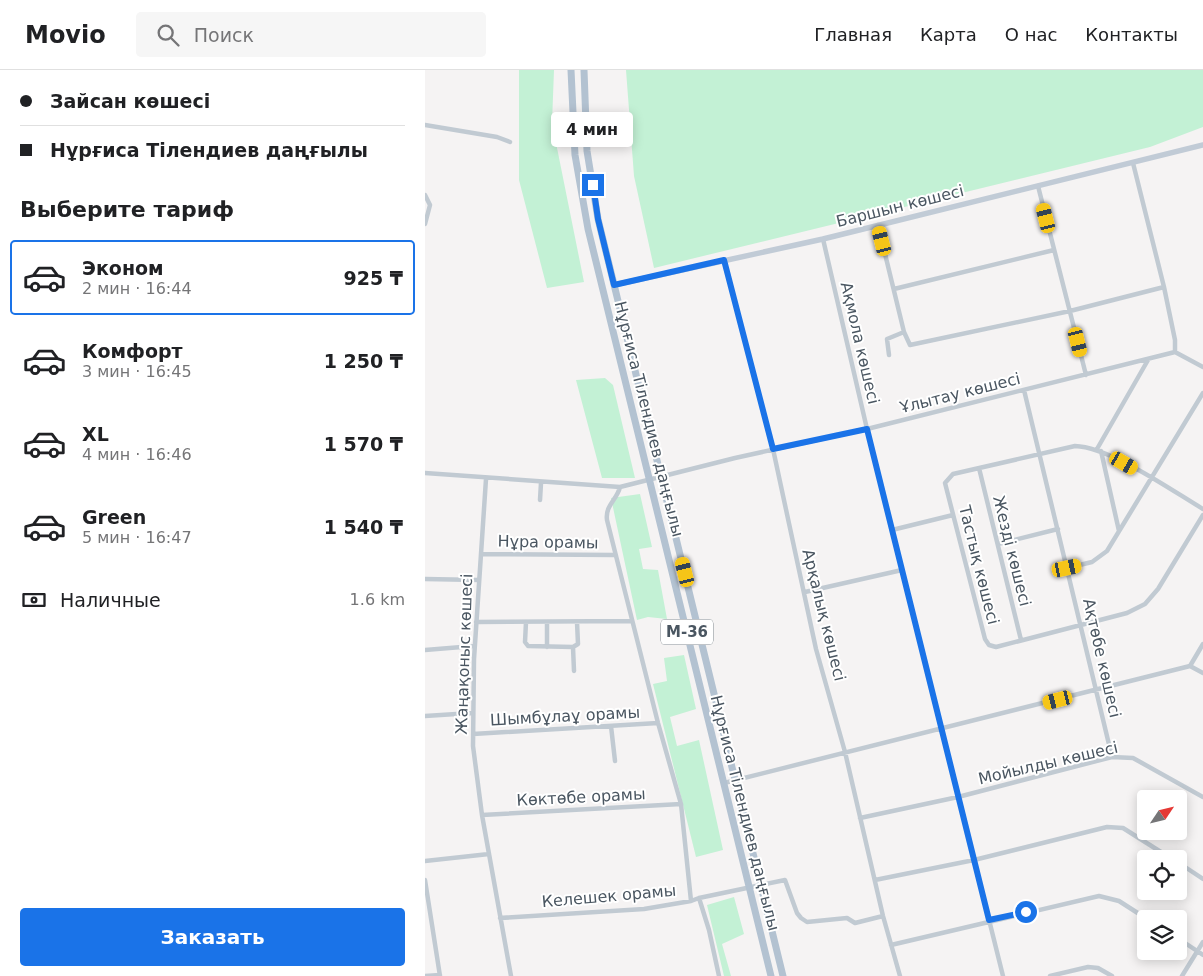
<!DOCTYPE html>
<html lang="ru">
<meta charset="utf-8">
<style>
:root{--surface:#fff;--page:#f6f6f6;--text:#202124;--muted:#757577;--line:#e0e0e0;--accent:#1a73e8}
body{margin:0;font-family:"DejaVu Sans",sans-serif;background:var(--page);color:var(--text);height:100vh;display:flex;flex-direction:column;font-size:19px;white-space:nowrap}
*{box-sizing:border-box;margin:0}
p{font-size:16px;color:var(--muted)}
.icon{flex:none;width:28px;height:28px;fill:none;stroke:currentColor;stroke-width:2;stroke-linecap:round;stroke-linejoin:round}
.map{position:relative;flex:1;overflow:hidden}
.panel{display:flex;flex-direction:column;background:var(--surface);width:425px}
.panel>*{flex:none}
.top-card{display:grid;align-content:center;height:110px;padding:0 20px;background:var(--surface)}
.needle{width:32px;rotate:55deg}
.controls{position:absolute;left:712px;top:720px;display:grid;gap:10px}
.controls a{display:grid;place-items:center;width:50px;height:50px;border-radius:5px;background:var(--surface);box-shadow:0 2px 12px #0003;font-size:25px}
.end{position:absolute;width:22px;height:22px;margin:-11px;border:6px solid #1a73e8;background:#fff;box-shadow:0 0 0 2px #fff}
.from{border-radius:50%}
.bubble{position:absolute;height:35px;border-radius:5px;background:var(--surface);box-shadow:0 2px 12px #0003;font-size:16px;font-weight:800;line-height:35px;text-align:center}
.car{position:absolute;width:15px;height:30px;margin:-15px -8px;border-radius:6px;box-shadow:0 0 4px 1px #0007;background:linear-gradient(#f5c518 24%,#345 0 40%,#f5c518 0 76%,#345 0 86%,#f5c518 0)}
.top-card b{display:flex;align-items:center;gap:18px;height:48px;font-size:19px}
.top-card b+b{border-top:1px solid var(--line)}
.top-card i{width:12px;height:12px;background:var(--text)}
ul{padding:0;list-style:none}
li{display:flex;align-items:center;gap:15px;height:75px;margin:0 10px 8px;padding:0 10px;border:2px solid transparent;border-radius:5px}
li div{flex:1}
li b{display:block;font-size:19px}
li em{font-style:normal;font-weight:800}
li.selected{border-color:var(--accent)}
li>.icon{width:45px;height:45px;stroke-width:1.5}
h2{padding:0 20px;font-size:22px;line-height:60px}
.pay{display:flex;align-items:center;gap:12px;height:55px;padding:0 20px;font-size:19px}
.pay p{margin-inline-start:auto}
.cta{display:flex;gap:10px;margin-top:auto;padding:10px 20px}
.cta a{flex:1;height:58px;border-radius:5px;background:var(--accent);color:#fff;font-size:20px;font-weight:800;line-height:58px;text-align:center}
header{display:flex;align-items:center;gap:30px;box-sizing:border-box;height:70px;padding:0 25px;background:var(--surface);border-bottom:1px solid var(--line)}
header strong{font-size:24px}
nav{display:flex;gap:28px;margin-inline-start:auto;font-size:18px}
.search{width:350px;height:45px;background:var(--page);display:flex;align-items:center;gap:12px;box-sizing:border-box;padding:0 18px;border-radius:5px;color:var(--muted);font-size:19px}
main{display:flex;flex:1;min-height:0}
.map>svg:first-child{display:block}
</style>
<header>
<strong>Movio</strong>
<div class="search"><svg class="icon" aria-label="search" viewBox="0 0 24 24"><circle cx="10" cy="10" r="6"/><path d="M15 15l6 6"/></svg>Поиск</div>
<nav><a>Главная</a><a>Карта</a><a>О нас</a><a>Контакты</a></nav>
</header>
<main>
<section class="panel">
<div class="top-card">
<b><i class="from"></i>Зайсан көшесі</b>
<b><i></i>Нұрғиса Тілендиев даңғылы</b>
</div>
<h2>Выберите тариф</h2>
<ul>
<li class="selected"><svg class="icon" aria-label="car" viewBox="0 0 24 24"><path d="M5 17H2v-5l4-1 3-4h7l3 4 3 1v5h-3M9 17h6M6 11h13"/><circle cx="7" cy="17" r="2"/><circle cx="17" cy="17" r="2"/></svg><div><b>Эконом</b><p>2 мин · 16:44</p></div><em>925 ₸</em></li>
<li><svg class="icon" aria-label="car" viewBox="0 0 24 24"><path d="M5 17H2v-5l4-1 3-4h7l3 4 3 1v5h-3M9 17h6M6 11h13"/><circle cx="7" cy="17" r="2"/><circle cx="17" cy="17" r="2"/></svg><div><b>Комфорт</b><p>3 мин · 16:45</p></div><em>1 250 ₸</em></li>
<li><svg class="icon" aria-label="car" viewBox="0 0 24 24"><path d="M5 17H2v-5l4-1 3-4h7l3 4 3 1v5h-3M9 17h6M6 11h13"/><circle cx="7" cy="17" r="2"/><circle cx="17" cy="17" r="2"/></svg><div><b>XL</b><p>4 мин · 16:46</p></div><em>1 570 ₸</em></li>
<li><svg class="icon" aria-label="car" viewBox="0 0 24 24"><path d="M5 17H2v-5l4-1 3-4h7l3 4 3 1v5h-3M9 17h6M6 11h13"/><circle cx="7" cy="17" r="2"/><circle cx="17" cy="17" r="2"/></svg><div><b>Green</b><p>5 мин · 16:47</p></div><em>1 540 ₸</em></li>
</ul>
<div class="pay"><svg class="icon" aria-label="cash" viewBox="0 0 24 24"><path d="M3 7h18v10H3z"/><circle cx="12" cy="12" r="2"/></svg>Наличные<p>1.6 km</p></div>
<div class="cta"><a>Заказать</a></div>
</section>
<div class="map">
<svg width="778" height="906" viewBox="0 0 778 906">
<rect width="100%" height="100%" fill="#f5f3f3"/>
<path fill="#c3f1d5" d="M 94,0 L 129,0 L 127,53 L 159,212 L 122,218 L 94,110 Z
M 201,0 L 778,0 L 778,57 L 725,77 L 229,198 L 209,106 Z
M 180,308 L 188,315 L 210,408 L 177,408 L 151,310 Z
M 215,424 L 227,477 L 214,479 L 218,499 L 233,500 L 242,549 L 223,547 L 212,550 L 186,428 Z
M 259,585 L 271,639 L 245,647 L 252,676 L 274,670 L 298,780 L 271,787 L 228,614 L 242,611 L 239,588 Z
M 309,827 L 319,864 L 297,874 L 306,906 L 299,906 L 282,835 Z"/>
<g fill="none" stroke-linecap="round" stroke-linejoin="round">
<path stroke="#c1cad2" stroke-width="4.5" d="M 0,55 L 72,67 L 85,72
M 708,93 L 739,217 L 750,270 L 750,282
M 613,116 L 661,305
M 0,125 L 5,135 L 0,154
M 453,155 L 479,262 L 485,275 L 645,241 L 739,217
M 398,169 L 442,359 L 578,906
M 299,190 L 348,379 L 391,579 L 420,682 L 458,846 L 475,906
M 469,219 L 629,180
M 464,285 L 462,269 L 479,262
M 599,320 L 687,687
M 672,379 L 723,290
M 676,381 L 694,461
M 554,398 L 596,570
M 0,403 L 195,417 L 310,388 L 442,359 L 750,282 L 778,297
M 61,409 L 49,589 L 48,676 L 57,745 L 86,906
M 195,417 C 192,430 180,435 182,450 L 233,653 L 256,734 L 266,831
M 115,430 L 116,413
M 778,439 C 746,420 685,377 650,376 L 528,404 L 520,413 L 560,569 L 564,575 L 571,577 L 702,543 L 720,534 L 733,519 L 778,445
M 467,460 L 528,445
M 573,474 L 633,459
M 56,484 L 189,485
M 642,498 L 667,492 L 682,481 L 778,323
M 0,509 L 54,510
M 380,522 L 477,500
M 51,552 L 207,551
M 101,552 L 100,572 L 103,576 L 148,577 L 153,574 L 152,552
M 122,577 L 122,552
M 148,577 L 149,601
M 0,580 L 49,576
M 765,596 L 778,603
M 0,646 L 47,643
M 186,656 L 190,691
M 48,664 L 233,653
M 299,713 L 765,596 L 778,574
M 57,745 L 256,734
M 435,748 L 533,727 L 687,687 L 708,688 L 778,727
M 0,791 L 64,784
M 754,793 L 778,809
M 0,810 L 15,906
M 450,810 L 549,790 L 682,757 L 698,758 L 747,789
M 274,828 L 284,860 L 294,906
M 75,848 L 219,839 L 266,831 L 274,828 L 360,810 L 372,843 L 376,848 L 382,852 L 422,848 L 430,853 L 458,846
M 754,869 L 778,885
M 466,875 L 674,826 L 694,831 L 722,849
M 0,906 L 15,905
M 625,906 L 663,897 L 673,898 L 687,906
M 757,906 L 778,872"/>
<path stroke="#c1cbd6" stroke-width="5.5" d="M 189,215 L 398,169 L 778,75"/>
<path stroke="#b3c2d1" stroke-width="7" d="M 146,0 L 150,85 L 163,159 L 346,906
M 159,0 L 162,81 L 173,149 L 358,906"/>
</g>
<g fill="none" stroke-linecap="round" stroke-linejoin="round">
<path stroke="#1a73e8" stroke-width="6" d="M 168,115 L 173,149 L 189,215 L 299,190 L 348,379 L 442,359 L 564,850 L 601,842"/>
</g>
<g text-anchor="middle" dominant-baseline="central" stroke-width="4" stroke-linejoin="round" paint-order="stroke">
<rect fill="#fff" stroke="#808990" stroke-width="1" x="236" y="549.5" width="52" height="25" rx="4"/>
<g font-size="15" font-weight="bold" fill="#4a5661">
<text x="262" y="562">M-36</text>
</g>
<g font-size="16" fill="#4a5661" stroke="#fff">
<text transform="translate(475 136) rotate(-14)">Баршын көшесі</text>
<text transform="translate(435 273) rotate(77)">Ақмола көшесі</text>
<text transform="translate(535 323) rotate(-14)">Ұлытау көшесі</text>
<text transform="translate(224 349) rotate(76)">Нұрғиса Тілендиев даңғылы</text>
<text transform="translate(123 472) rotate(1)">Нұра орамы</text>
<text transform="translate(587 481) rotate(76)">Жезді көшесі</text>
<text transform="translate(554 495) rotate(76)">Тастық көшесі</text>
<text transform="translate(399 545) rotate(76)">Арқалық көшесі</text>
<text transform="translate(39 584) rotate(-88)">Жаңақоныс көшесі</text>
<text transform="translate(677 588) rotate(77)">Ақтөбе көшесі</text>
<text transform="translate(140 646) rotate(-3)">Шымбұлаұ орамы</text>
<text transform="translate(623 693) rotate(-13)">Мойылды көшесі</text>
<text transform="translate(156 727) rotate(-3)">Көктөбе орамы</text>
<text transform="translate(320 743) rotate(76)">Нұрғиса Тілендиев даңғылы</text>
<text transform="translate(184 826) rotate(-5)">Келешек орамы</text>
</g>
</g>
</svg>
<div class="controls">
<a><svg class="needle" viewBox="-14 -14 28 28"><path d="M0-13l5 13h-10z" fill="#e53935"/><path d="M0 13l5-13h-10z" fill="#757577"/></svg></a>
<a><svg class="icon" aria-label="locate" viewBox="0 0 24 24"><circle cx="12" cy="12" r="6"/><path d="M12 2v4M12 18v4M2 12h4M18 12h4"/></svg></a>
<a><svg class="icon" aria-label="layers" viewBox="0 0 24 24"><path d="M12 4l9 5-9 5-9-5zM3 14l9 5 9-5"/></svg></a>
</div>
<i class="end from" style="left:601px;top:842px"></i>
<i class="end" style="left:168px;top:115px"></i>
<div class="bubble" style="left:126px;top:42px;width:82px">4 мин</div>
<i class="car" style="left:621px;top:148px;rotate:346deg"></i>
<i class="car" style="left:457px;top:171px;rotate:346deg"></i>
<i class="car" style="left:653px;top:272px;rotate:166deg"></i>
<i class="car" style="left:699px;top:393px;rotate:120deg"></i>
<i class="car" style="left:642px;top:498px;rotate:78deg"></i>
<i class="car" style="left:260px;top:502px;rotate:346deg"></i>
<i class="car" style="left:633px;top:630px;rotate:256deg"></i>
</div>
</main>
